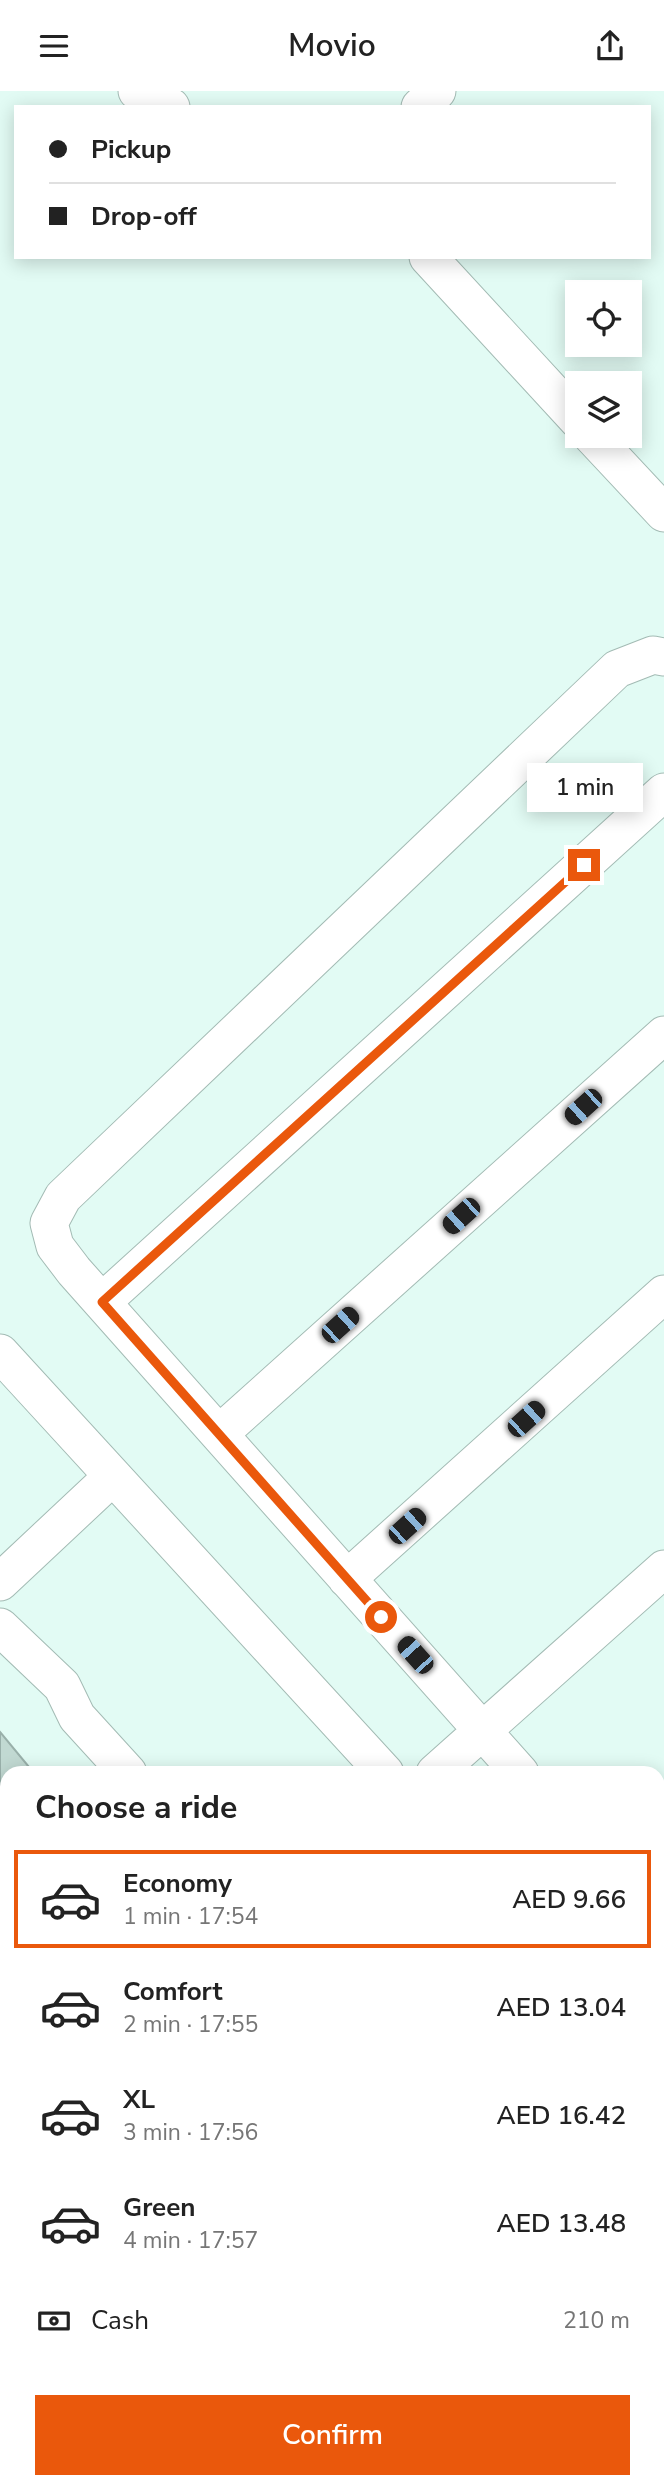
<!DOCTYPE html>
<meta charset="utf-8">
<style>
:root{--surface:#fff;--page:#f2f2f2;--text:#222;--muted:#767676;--line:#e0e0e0;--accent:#ea580c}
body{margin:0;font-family:"Nunito Sans",sans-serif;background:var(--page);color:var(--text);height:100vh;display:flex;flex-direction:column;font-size:26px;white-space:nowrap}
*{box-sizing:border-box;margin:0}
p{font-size:23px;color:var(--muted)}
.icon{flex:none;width:38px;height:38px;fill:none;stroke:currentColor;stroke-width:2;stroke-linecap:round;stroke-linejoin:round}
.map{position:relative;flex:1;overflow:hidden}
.side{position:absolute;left:0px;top:1675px;width:665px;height:723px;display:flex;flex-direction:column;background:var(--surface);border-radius:21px 21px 0 0;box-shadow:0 4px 18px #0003}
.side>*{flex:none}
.guide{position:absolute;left:14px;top:14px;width:637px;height:154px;border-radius:0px;box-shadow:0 4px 18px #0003;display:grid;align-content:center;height:154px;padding:0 35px;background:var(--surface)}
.fabs{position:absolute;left:565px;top:189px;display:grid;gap:14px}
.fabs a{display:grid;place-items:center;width:77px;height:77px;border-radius:0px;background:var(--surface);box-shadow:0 4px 18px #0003;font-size:35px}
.end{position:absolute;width:32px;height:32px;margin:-16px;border:9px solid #ea580c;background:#fff;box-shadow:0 0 0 4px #fff}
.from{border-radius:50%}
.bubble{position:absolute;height:49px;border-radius:0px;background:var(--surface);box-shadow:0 4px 18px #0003;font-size:23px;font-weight:600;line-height:49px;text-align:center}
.car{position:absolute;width:21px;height:42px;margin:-21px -10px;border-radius:9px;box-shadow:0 0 5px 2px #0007;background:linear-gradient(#222 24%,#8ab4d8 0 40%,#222 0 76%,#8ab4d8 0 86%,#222 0)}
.guide b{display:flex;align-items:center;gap:24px;height:66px;font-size:26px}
.guide b+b{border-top:2px solid var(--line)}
.guide i{width:18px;height:18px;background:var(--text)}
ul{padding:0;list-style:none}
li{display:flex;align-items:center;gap:21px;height:98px;margin:0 14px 10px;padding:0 21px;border:4px solid transparent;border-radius:0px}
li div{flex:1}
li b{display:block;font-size:26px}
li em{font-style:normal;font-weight:600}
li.on{border-color:var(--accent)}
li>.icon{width:63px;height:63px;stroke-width:1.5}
h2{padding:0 35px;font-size:32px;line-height:84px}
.pay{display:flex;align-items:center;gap:18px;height:77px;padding:0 35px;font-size:26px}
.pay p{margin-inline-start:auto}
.action{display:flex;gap:14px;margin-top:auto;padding:14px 35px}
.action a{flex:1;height:80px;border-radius:0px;background:var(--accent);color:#fff;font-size:28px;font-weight:600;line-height:80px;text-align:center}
header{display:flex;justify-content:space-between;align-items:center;height:91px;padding:0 35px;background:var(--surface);font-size:32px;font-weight:600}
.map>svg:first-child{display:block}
</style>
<header><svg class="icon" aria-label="menu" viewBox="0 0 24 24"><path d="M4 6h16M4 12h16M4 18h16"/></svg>Movio<svg class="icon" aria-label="share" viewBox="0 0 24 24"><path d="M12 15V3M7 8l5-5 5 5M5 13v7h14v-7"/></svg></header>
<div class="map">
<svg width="664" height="2396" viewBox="0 0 664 2396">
<rect width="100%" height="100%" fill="#e2fbf4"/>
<path fill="#c1d9d2" stroke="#99b0aa" stroke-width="2" d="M 0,1641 L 34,1682 L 7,1682 L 7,1731 L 0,1737 Z
M 0,1799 L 7,1806 L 7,1921 L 0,1914 Z
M 658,2069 L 664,2075 L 664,2211 L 658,2217 Z
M 7,2179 L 7,2227 L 0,2219 L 0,2185 Z
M 664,2229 L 664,2362 L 658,2355 L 658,2235 Z
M 7,2257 L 7,2341 L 0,2348 L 0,2263 Z
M 24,2390 L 84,2390 L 78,2396 L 30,2396 Z
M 354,2390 L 387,2390 L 392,2396 L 349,2396 Z"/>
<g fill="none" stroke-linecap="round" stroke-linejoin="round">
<defs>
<path id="minor" d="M 137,0 L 171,16
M 420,16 L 437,0
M 428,166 L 578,329
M 592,345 L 664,422
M 102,1211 L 664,701
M 0,1262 L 385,1682
M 219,1343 L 664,944
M 347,1488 L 664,1203
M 0,1491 L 112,1386
M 0,1536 L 62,1595 L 77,1626 L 128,1682
M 435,1682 L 664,1478
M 520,1682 L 74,1180 L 55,1155 L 49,1132 L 63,1106 L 617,578 L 653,564 L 664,566
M 658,1765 L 664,1759
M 658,1838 L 664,1844
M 658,1977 L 664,1984
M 0,2066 L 7,2059
M 497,2390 L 502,2396
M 241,2396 L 247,2390"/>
</defs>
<use href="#minor" stroke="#a3bbb4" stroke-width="39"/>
<use href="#minor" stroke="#fff" stroke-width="37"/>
</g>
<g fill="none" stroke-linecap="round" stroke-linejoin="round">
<path stroke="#ea580c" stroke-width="9" d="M 381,1526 L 102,1211 L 584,774"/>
</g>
</svg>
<div class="fabs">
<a><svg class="icon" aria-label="locate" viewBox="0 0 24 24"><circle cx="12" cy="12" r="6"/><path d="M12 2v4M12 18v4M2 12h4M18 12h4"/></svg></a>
<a><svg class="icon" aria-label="layers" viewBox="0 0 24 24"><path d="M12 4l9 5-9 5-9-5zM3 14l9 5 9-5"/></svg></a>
</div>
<i class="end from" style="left:381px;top:1526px"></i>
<i class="end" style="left:584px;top:774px"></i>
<div class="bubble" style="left:527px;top:672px;width:116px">1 min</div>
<i class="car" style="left:583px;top:1016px;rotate:228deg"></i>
<i class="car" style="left:461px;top:1125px;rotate:228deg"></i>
<i class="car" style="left:340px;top:1234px;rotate:48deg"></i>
<i class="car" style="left:526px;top:1328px;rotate:48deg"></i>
<i class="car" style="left:407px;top:1435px;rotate:48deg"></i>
<i class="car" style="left:415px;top:1564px;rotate:318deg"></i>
<div class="guide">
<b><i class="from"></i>Pickup</b>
<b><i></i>Drop-off</b>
</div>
<section class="side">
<h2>Choose a ride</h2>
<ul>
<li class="on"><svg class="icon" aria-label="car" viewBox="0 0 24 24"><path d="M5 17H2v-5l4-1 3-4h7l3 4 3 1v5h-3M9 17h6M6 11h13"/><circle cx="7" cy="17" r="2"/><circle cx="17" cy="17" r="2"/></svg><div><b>Economy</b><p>1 min · 17:54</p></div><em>AED 9.66</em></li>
<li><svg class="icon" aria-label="car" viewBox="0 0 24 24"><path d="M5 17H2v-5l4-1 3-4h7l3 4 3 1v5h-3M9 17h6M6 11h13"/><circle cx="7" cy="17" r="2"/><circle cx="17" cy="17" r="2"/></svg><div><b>Comfort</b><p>2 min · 17:55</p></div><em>AED 13.04</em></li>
<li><svg class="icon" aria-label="car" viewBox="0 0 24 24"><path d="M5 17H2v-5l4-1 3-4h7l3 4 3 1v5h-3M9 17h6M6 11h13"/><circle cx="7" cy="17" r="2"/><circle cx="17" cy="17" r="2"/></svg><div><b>XL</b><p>3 min · 17:56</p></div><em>AED 16.42</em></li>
<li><svg class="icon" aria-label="car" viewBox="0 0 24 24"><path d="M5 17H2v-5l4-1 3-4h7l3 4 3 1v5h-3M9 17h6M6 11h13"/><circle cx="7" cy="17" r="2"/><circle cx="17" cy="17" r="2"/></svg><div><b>Green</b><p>4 min · 17:57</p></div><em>AED 13.48</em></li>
</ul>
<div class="pay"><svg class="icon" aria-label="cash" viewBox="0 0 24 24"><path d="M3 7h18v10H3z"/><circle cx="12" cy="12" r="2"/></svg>Cash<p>210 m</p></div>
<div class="action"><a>Confirm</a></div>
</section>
</div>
